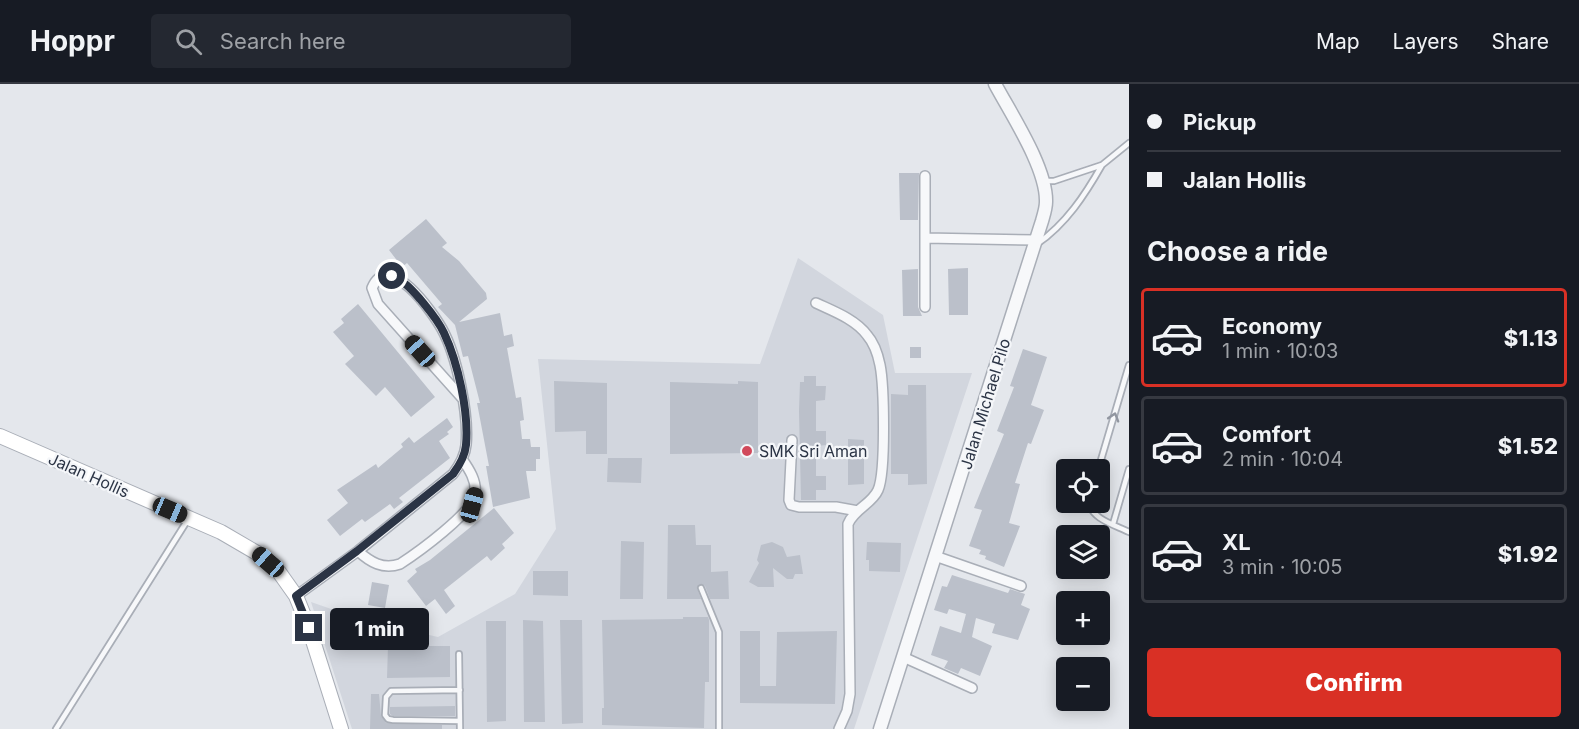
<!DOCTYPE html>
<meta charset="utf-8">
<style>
:root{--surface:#171b24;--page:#242831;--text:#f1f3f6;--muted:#9ea1a6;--line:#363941;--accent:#d93025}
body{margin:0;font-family:Inter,sans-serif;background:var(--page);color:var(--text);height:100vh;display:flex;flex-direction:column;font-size:22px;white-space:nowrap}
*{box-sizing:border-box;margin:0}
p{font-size:20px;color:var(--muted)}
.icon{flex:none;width:33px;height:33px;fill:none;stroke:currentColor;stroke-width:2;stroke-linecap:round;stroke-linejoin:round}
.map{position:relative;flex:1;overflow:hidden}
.sheet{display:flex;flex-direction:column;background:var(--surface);width:450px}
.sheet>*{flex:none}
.banner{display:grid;align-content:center;height:132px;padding:0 18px;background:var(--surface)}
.controls{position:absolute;left:1056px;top:375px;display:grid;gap:12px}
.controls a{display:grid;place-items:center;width:54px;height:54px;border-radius:6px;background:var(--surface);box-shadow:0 3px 15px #0003;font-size:30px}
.end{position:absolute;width:27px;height:27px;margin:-14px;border:8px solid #2b3445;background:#fff;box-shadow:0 0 0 3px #fff}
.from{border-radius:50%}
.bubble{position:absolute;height:42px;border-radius:6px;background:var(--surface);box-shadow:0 3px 15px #0003;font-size:20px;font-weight:800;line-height:42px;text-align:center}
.car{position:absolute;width:18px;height:36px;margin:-18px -9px;border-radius:8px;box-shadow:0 0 4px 2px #0007;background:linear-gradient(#222 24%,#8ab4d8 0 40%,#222 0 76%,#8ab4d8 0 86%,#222 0)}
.banner b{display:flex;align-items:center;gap:21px;height:57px;font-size:22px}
.banner b+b{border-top:2px solid var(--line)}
.banner i{width:15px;height:15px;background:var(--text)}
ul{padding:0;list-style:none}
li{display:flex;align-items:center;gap:18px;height:99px;margin:0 12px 9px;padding:0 6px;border:3px solid var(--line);border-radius:6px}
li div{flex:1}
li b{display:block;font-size:22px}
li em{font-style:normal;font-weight:800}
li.on{border-color:var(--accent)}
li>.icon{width:54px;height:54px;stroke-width:1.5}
h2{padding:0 18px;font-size:27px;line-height:72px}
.action{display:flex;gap:12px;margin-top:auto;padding:12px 18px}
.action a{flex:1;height:69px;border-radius:6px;background:var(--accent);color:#fff;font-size:24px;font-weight:800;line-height:69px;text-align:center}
header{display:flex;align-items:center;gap:36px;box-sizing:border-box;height:84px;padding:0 30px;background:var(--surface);border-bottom:2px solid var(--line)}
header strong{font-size:28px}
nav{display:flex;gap:33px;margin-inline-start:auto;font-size:21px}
.search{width:420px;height:54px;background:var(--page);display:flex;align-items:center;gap:15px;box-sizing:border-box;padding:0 21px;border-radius:6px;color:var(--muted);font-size:22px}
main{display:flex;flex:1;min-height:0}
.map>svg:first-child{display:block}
</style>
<header>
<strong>Hoppr</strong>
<div class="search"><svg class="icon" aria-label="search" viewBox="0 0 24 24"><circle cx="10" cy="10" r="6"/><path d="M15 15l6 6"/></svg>Search here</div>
<nav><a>Map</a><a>Layers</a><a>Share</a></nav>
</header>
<main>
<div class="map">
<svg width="1129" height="645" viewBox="0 0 1129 645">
<rect width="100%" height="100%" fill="#e4e7ec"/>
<path fill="#d2d6de" d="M 798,174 L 883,231 L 895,289 L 972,289 L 854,645 L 352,645 L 311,518 L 360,535 L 438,553 L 515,510 L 556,445 L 538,275 L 760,280 Z"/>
<path fill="#bbc0ca" d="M 899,89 L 919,89 L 918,136 L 900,136 Z
M 426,135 L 447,159 L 442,163 L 459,177 L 486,209 L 487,215 L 459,238 L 500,229 L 504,252 L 512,250 L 514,262 L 507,264 L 516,314 L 521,313 L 524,336 L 520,337 L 522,355 L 530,355 L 531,363 L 540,363 L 540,375 L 536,375 L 536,387 L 526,387 L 530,414 L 493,423 L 486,382 L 489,382 L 477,319 L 480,319 L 468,272 L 463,273 L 455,241 L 438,223 L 442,220 L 407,179 L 402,183 L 389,166 Z
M 968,184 L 968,231 L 949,231 L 948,185 Z
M 918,185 L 918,223 L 922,232 L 903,232 L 902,186 Z
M 358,220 L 435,313 L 411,333 L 385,303 L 376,312 L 345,280 L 354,272 L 333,248 L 344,239 L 341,235 Z
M 910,263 L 921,263 L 921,274 L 910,274 Z
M 1023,265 L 1047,273 L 1031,321 L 1044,326 L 1031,360 L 1028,359 L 1015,399 L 1020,400 L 1009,439 L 1020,442 L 1004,483 L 985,475 L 986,472 L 979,470 L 981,466 L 969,462 L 982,426 L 974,424 L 1004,350 L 997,347 L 1014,303 L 1010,302 Z
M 804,292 L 816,292 L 816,302 L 826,302 L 825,316 L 816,317 L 816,347 L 826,347 L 826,361 L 816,362 L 816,392 L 826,392 L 826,406 L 816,406 L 816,416 L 801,416 L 799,327 L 800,298 L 804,298 Z
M 554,297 L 607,299 L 607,370 L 586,370 L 586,347 L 555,348 Z
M 738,297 L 758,298 L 758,369 L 670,370 L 670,298 L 738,300 Z
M 908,301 L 926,301 L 927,400 L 908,401 L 908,390 L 891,390 L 891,310 L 908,311 Z
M 447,334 L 453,343 L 447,348 L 449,350 L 439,357 L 450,374 L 399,414 L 403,418 L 394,425 L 390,420 L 365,438 L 362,435 L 340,452 L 327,436 L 348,419 L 337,406 L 376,380 L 378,384 L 403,363 L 401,360 L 409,353 L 414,359 Z
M 848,355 L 864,356 L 864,400 L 848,401 Z
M 608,374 L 642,374 L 641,399 L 607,398 Z
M 494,424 L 514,449 L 502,460 L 505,464 L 491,477 L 487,472 L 444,506 L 455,522 L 446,530 L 435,515 L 426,522 L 407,497 L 417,488 L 415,485 L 430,476 Z
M 668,441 L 695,441 L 696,461 L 711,461 L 711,488 L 728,487 L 729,515 L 710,515 L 705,502 L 701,500 L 697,504 L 701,515 L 667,515 Z
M 621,457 L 644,458 L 643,515 L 620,515 Z
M 772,458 L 783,463 L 787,473 L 800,471 L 803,490 L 795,490 L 793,495 L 787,495 L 773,484 L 774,503 L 758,503 L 749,498 L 759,479 L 757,476 L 761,461 Z
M 867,458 L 901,459 L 900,488 L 869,487 L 869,476 L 866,476 Z
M 533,487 L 568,487 L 568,512 L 533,511 Z
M 952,491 L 1008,509 L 1010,505 L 1025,510 L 1021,521 L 1030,525 L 1018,556 L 992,549 L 995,540 L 976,534 L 972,553 L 992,562 L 980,592 L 961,584 L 958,590 L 944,584 L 948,577 L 931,571 L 940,542 L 961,549 L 966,530 L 949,525 L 947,530 L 934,526 L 942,502 L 947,503 Z
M 372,498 L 389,501 L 385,524 L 368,521 Z
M 683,533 L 708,533 L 709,536 L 709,598 L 705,598 L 704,644 L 602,641 L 602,624 L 604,624 L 602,536 L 683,535 Z
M 523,536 L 543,537 L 545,638 L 524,638 Z
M 560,536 L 582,536 L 583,639 L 562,640 Z
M 486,537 L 506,537 L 506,637 L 487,638 Z
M 740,547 L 760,547 L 760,602 L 776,602 L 777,548 L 837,547 L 835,620 L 740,619 Z
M 388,562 L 450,562 L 450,593 L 387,594 Z
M 371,610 L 379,610 L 381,632 L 386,639 L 442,641 L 442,645 L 370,645 Z
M 455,622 L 455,632 L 393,632 L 390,630 L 390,623 Z"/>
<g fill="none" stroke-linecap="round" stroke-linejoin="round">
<defs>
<path id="service" d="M 1102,81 L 1129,59
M 1037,160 C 1066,140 1085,111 1102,81 L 1054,97 L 1045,97
M 1098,386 L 1129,281
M 1089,418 C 1091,435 1115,441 1129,448
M 1113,440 L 1129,385
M 701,504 L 719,548 L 719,645
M 459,570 L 460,645
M 460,637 L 393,636 L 388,635 L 385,631 L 386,613 L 391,607 L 460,606
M 56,645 L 187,437"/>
<path id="minor" d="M 925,92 L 925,223
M 925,154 L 1036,156
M 816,219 C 833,227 855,235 867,251 C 874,259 878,271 880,281 C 884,301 886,388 878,406 C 872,420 854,425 848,440 L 850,610 L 847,627 L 839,645
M 792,356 L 789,416 L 791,421 L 799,423 L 836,423 L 858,427
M 358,467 C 370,478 383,486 400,480 C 417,469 474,428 475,410 C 477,397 469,385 462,375
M 935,472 L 1021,502
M 296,512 L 358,467 L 453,390 C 459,382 465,372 466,361 C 469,331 457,272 442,245 C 433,229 389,165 372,204 L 378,220 L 463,315
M 903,573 L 972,604"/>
<path id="tertiary" d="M 880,645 L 1042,137 C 1044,130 1046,124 1046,118 C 1047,84 1011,30 995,0"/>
<path id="secondary" d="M 0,352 L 221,448 L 257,469 L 279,488 L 296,512 L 309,544 L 341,645"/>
</defs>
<use href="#service" stroke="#a9aeb7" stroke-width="8"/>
<use href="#minor" stroke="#a9aeb7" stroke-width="12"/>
<use href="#tertiary" stroke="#a9aeb7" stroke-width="15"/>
<use href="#secondary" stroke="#a9aeb7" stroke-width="16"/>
<use href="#service" stroke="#f7f8fa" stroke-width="4.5"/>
<use href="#minor" stroke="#f7f8fa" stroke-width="9"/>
<use href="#tertiary" stroke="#f7f8fa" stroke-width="12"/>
<use href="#secondary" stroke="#fff" stroke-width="14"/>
</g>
<defs><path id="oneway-chevron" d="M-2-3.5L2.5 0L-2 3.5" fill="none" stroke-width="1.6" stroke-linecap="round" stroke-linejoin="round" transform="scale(1.5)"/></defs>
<use stroke="#9196a0" href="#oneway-chevron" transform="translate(1114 333) rotate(-73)"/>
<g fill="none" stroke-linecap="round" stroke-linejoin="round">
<path stroke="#2b3445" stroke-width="8" d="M 309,544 L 296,512 L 357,467 L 453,390 C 459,382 465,372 466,361 C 469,328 458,279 444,249 C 438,236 429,226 420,215 C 411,205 404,197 392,192"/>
</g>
<circle fill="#d1495b" stroke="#f4f6f9" stroke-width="2" cx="747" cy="367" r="6"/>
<g text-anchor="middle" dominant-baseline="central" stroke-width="4.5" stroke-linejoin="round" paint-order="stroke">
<g font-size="16" fill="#2b3445" stroke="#f4f6f9">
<text transform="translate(985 320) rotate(-73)">Jalan Michael Pilo</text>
<text transform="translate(89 391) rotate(24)">Jalan Hollis</text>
</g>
<g font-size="16" fill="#2b3445" stroke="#f4f6f9" text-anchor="start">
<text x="759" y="367">SMK Sri Aman</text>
</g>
</g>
</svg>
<div class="controls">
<a><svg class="icon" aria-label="locate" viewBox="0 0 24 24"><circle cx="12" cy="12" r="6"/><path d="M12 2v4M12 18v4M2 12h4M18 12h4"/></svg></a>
<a><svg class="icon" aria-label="layers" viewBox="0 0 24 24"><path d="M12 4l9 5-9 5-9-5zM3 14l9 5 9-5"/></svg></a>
<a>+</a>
<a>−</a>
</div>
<i class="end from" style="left:392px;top:192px"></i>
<i class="end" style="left:309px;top:544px"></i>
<div class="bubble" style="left:330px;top:524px;width:99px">1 min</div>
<i class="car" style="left:420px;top:267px;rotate:318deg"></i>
<i class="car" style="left:472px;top:421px;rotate:15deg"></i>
<i class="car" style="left:170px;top:426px;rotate:113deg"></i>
<i class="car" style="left:268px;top:478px;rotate:311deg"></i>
</div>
<section class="sheet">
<div class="banner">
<b><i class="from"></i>Pickup</b>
<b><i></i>Jalan Hollis</b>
</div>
<h2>Choose a ride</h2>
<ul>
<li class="on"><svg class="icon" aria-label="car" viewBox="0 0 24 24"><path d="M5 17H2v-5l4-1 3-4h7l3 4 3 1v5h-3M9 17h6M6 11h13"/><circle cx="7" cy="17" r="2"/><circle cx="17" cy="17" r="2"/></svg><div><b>Economy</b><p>1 min · 10:03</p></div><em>$1.13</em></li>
<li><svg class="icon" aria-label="car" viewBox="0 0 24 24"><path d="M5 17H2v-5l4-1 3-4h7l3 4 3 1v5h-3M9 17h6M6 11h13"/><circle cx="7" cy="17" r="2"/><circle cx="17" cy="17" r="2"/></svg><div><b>Comfort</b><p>2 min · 10:04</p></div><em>$1.52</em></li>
<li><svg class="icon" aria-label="car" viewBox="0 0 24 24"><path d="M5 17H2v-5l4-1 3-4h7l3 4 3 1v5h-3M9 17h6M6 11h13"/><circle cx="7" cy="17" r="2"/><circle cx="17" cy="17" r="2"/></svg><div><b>XL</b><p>3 min · 10:05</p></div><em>$1.92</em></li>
</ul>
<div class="action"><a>Confirm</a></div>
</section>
</main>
